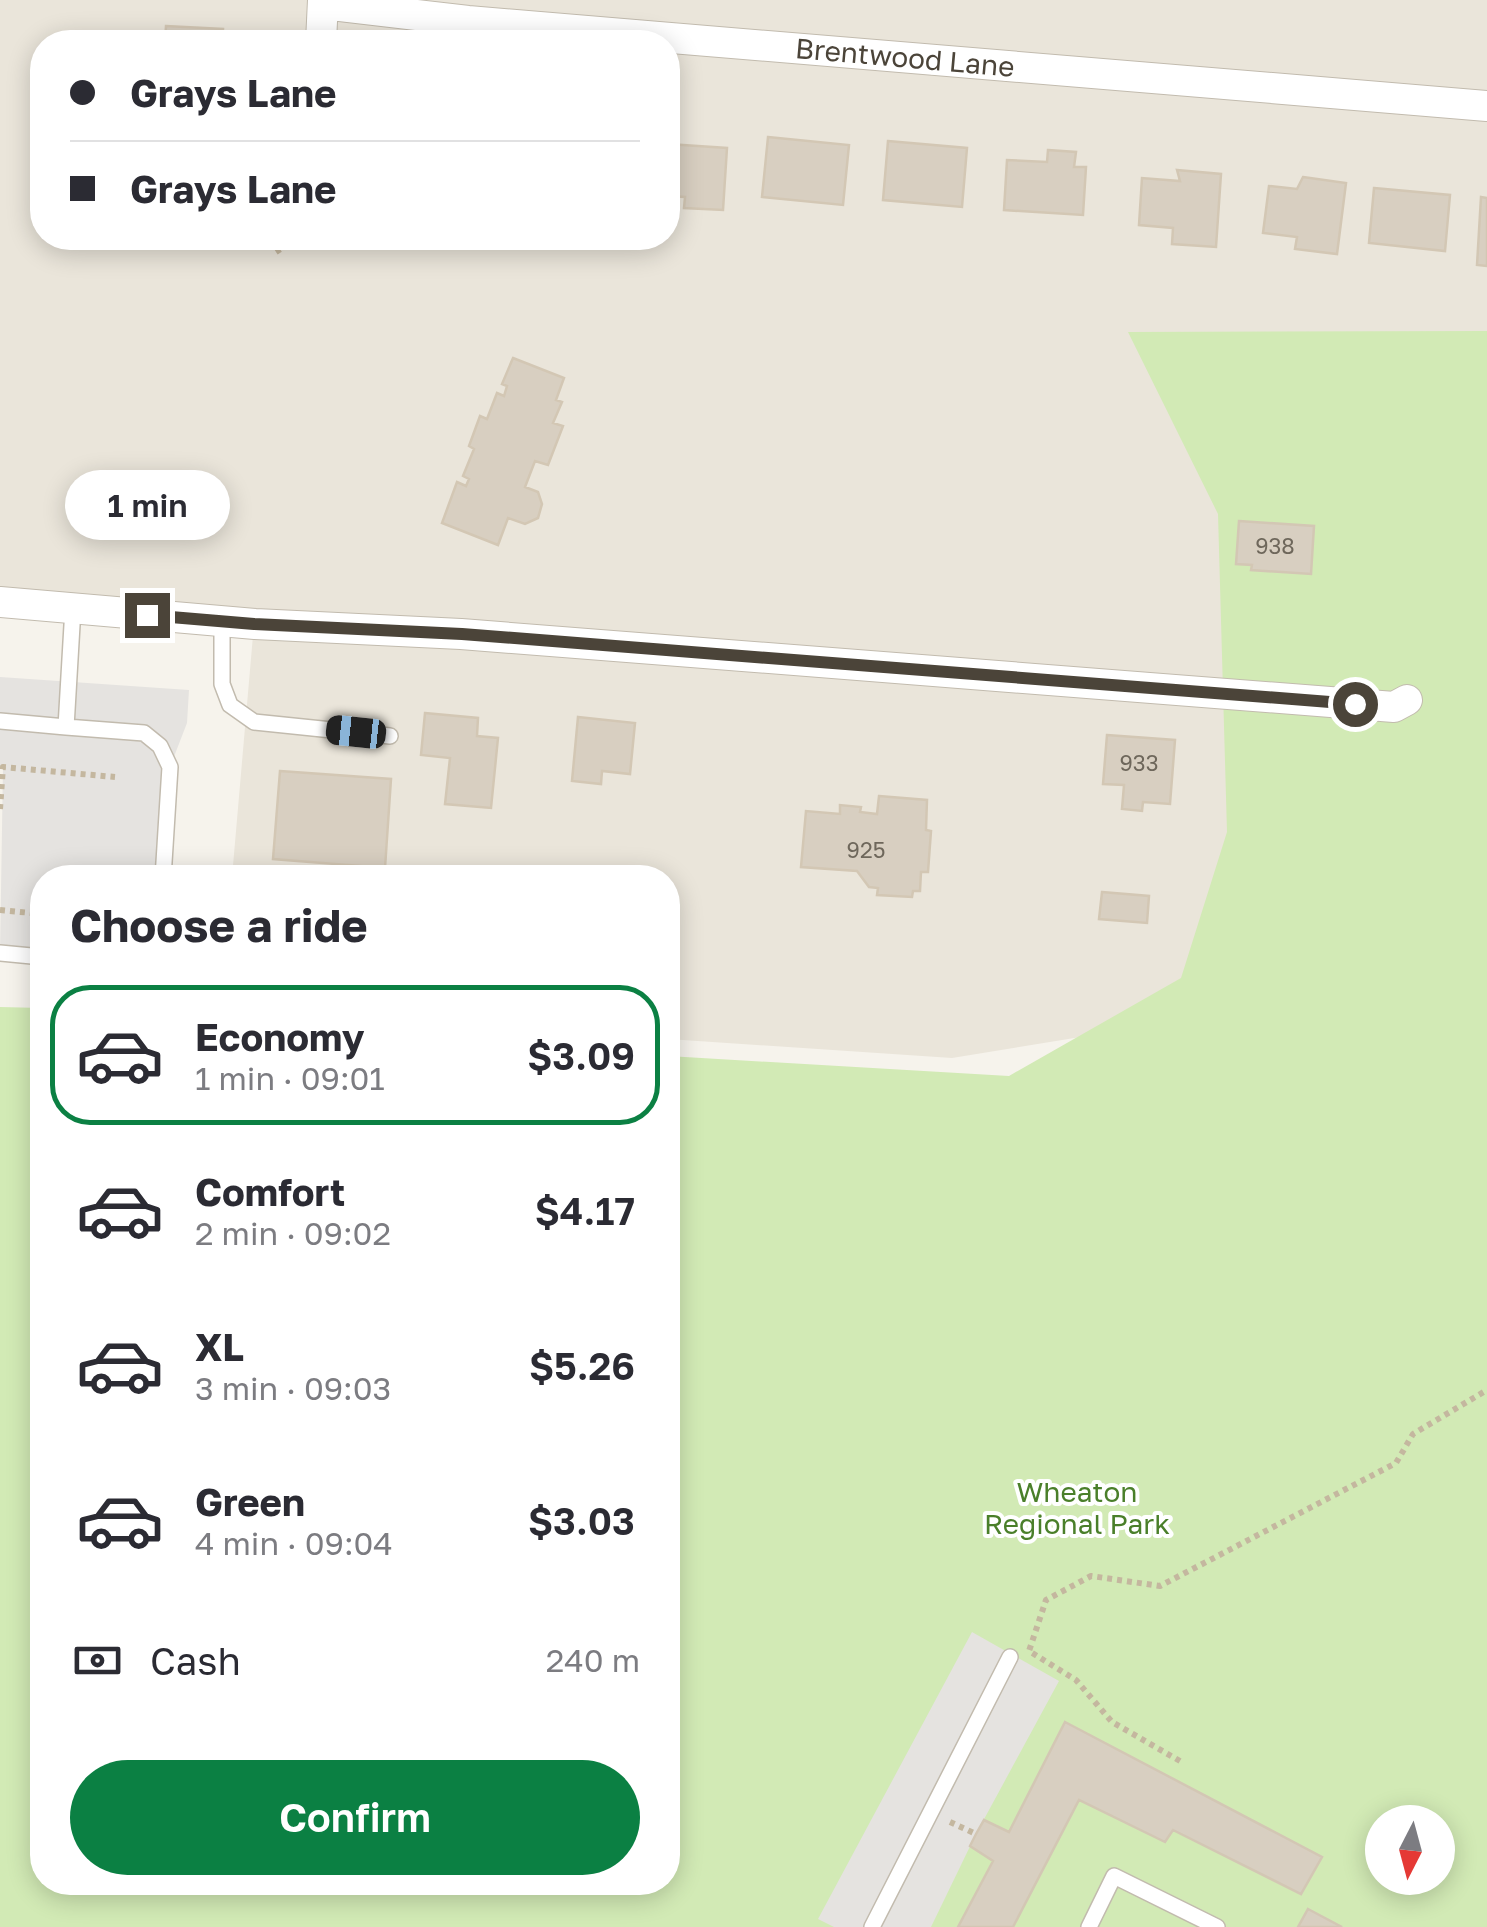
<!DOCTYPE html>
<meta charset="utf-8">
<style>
:root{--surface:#fff;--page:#f2f2f3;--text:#2b2b33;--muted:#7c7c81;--line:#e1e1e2;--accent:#0b8043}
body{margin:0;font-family:"Golos Text",sans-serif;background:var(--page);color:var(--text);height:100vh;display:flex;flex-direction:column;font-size:38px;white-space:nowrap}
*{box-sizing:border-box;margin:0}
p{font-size:32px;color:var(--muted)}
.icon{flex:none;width:55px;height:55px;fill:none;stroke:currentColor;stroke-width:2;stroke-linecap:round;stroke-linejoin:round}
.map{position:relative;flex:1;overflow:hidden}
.details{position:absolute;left:30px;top:865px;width:650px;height:1030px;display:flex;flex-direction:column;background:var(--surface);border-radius:40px;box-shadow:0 5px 25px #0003}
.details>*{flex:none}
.hud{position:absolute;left:30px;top:30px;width:650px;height:220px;border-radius:40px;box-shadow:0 5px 25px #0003;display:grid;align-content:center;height:220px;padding:0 40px;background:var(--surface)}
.needle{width:65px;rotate:186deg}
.buttons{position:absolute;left:1365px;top:1805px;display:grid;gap:20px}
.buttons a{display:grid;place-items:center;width:90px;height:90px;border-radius:50%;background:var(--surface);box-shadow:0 5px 25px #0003;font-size:50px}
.end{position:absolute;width:45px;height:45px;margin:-22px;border:12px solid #4b4439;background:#fff;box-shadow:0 0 0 5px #fff}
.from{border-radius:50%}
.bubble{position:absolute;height:70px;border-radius:35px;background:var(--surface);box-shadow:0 5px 25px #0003;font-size:32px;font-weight:600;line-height:70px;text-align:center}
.car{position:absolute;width:30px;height:60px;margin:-30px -15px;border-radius:12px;box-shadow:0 0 8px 2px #0007;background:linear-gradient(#222 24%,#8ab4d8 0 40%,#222 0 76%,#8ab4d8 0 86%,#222 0)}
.hud b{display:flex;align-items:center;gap:35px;height:95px;font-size:38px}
.hud b+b{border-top:2px solid var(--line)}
.hud i{width:25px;height:25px;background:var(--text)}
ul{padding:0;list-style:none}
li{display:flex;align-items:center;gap:30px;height:140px;margin:0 20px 15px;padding:0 20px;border:5px solid transparent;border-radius:40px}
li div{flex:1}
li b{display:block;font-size:38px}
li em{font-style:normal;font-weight:600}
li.active{border-color:var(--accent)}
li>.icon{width:90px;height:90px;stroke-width:1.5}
h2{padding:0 40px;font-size:45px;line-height:120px}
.pay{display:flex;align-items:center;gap:25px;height:110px;padding:0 40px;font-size:38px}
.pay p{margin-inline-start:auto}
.button{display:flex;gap:20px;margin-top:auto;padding:20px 40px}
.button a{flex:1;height:115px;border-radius:60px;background:var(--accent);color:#fff;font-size:40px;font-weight:600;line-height:115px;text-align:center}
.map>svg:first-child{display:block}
</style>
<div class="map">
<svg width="1487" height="1927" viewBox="0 0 1487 1927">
<rect width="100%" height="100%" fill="#f6f3ec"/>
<path fill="#eae5da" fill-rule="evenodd" d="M 0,0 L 1487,0 L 1487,808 L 1179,1021 L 952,1058 L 668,1039 L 668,878 L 232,877 L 254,624 L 0,602 ZM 42,42 L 668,42 L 668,238 L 42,238 Z"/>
<path fill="#d2eab5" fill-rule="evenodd" d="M 1487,331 L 1487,1927 L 0,1927 L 0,1007 L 42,1008 L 42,1882 L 668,1882 L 668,1056 L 1009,1076 L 1181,978 L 1227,832 L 1218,514 L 1128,332 ZM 1382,1822 L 1438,1822 L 1438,1878 L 1382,1878 Z"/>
<path fill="#e5e3e0" d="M 0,677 L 189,690 L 187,723 L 170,767 L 163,877 L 42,878 L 42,957 L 0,953 L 3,767 L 0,766 Z
M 972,1632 L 1059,1681 L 976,1834 L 931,1927 L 834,1927 L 818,1919 Z"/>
<path fill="#d8cfc1" stroke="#d3c7b4" stroke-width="2.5" d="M 166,26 L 223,29 L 222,42 L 165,42 Z
M 768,137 L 849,145 L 843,205 L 762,197 Z
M 888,141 L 967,148 L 962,207 L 883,200 Z
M 668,144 L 727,148 L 723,210 L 684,208 L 685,197 L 668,196 Z
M 1048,150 L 1076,152 L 1074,167 L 1086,167 L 1083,215 L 1004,210 L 1007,160 L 1047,162 Z
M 1177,170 L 1221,174 L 1216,247 L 1172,244 L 1173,228 L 1139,225 L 1142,178 L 1180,181 Z
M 1303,177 L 1346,183 L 1337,254 L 1295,249 L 1297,237 L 1263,233 L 1269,186 L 1297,189 Z
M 1374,188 L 1450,195 L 1445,251 L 1369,243 Z
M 1481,197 L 1487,198 L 1487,266 L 1477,265 Z
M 513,358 L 564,378 L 556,400 L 562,402 L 553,423 L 563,426 L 548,465 L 535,461 L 525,487 L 538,492 L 542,504 L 538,518 L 525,524 L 508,518 L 498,545 L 442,523 L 457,482 L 466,486 L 469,479 L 463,476 L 474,449 L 469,446 L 480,416 L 487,419 L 497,393 L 504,396 L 507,386 L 502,384 Z
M 1239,521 L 1314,526 L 1311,574 L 1251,570 L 1252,565 L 1236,564 Z
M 425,713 L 478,718 L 477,736 L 498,738 L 491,808 L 445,804 L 450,758 L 421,755 Z
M 578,717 L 635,723 L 630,774 L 602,771 L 601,784 L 572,781 Z
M 1107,735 L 1175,740 L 1170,804 L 1143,802 L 1142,811 L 1122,809 L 1124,785 L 1103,784 Z
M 280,771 L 391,779 L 385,868 L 273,859 Z
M 879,796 L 927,800 L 926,830 L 931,831 L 928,872 L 921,872 L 920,891 L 913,891 L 912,897 L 877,895 L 878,888 L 869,887 L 857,871 L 801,867 L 806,811 L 840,814 L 840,805 L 861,807 L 860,812 L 877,814 Z
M 1102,892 L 1149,896 L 1147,923 L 1099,919 Z
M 1065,1722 L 1322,1857 L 1301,1894 L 1173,1830 L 1165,1842 L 1079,1800 L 1013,1927 L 958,1927 L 993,1861 L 970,1846 L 976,1834 L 984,1820 L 1009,1832 Z
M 1308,1909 L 1342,1927 L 1298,1927 Z"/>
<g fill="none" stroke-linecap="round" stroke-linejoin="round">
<defs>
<path id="service" d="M 73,608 L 66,727 L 144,733 L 160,746 L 170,767 L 163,878
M 222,621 L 222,684 L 230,705 L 254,722 L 390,736
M 0,721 L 66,727
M 0,953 L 42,957
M 872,1927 L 1010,1657
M 1089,1927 L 1114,1876 L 1217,1927"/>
<path id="minor" d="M 323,4 L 468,21 L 1487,106
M 321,42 L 323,0
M 0,602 L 255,624 L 461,634 L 1394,707 L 1407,700"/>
</defs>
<use href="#service" stroke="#c2bbae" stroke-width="18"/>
<use href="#minor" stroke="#c2bbae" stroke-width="32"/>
<path stroke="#c4b79f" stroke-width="6" stroke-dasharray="5 5" stroke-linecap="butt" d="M 276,252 L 298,238
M 0,809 L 3,767 L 115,777
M 0,910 L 42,914
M 1180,1761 L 1112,1722 L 1076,1680 L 1029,1651 L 1046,1600 L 1091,1576 L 1160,1586 L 1396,1463 L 1413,1434 L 1487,1390
M 950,1822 L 976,1834"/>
<use href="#service" stroke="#fff" stroke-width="15"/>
<use href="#minor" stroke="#fff" stroke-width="30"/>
</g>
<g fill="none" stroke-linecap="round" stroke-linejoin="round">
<path stroke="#4b4439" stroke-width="12" d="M 147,615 L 254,624 L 462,634 L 1355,704"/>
</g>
<g text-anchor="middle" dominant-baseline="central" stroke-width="8" stroke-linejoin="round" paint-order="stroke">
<g font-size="22" fill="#6e675b">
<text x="1275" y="545">938</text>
<text x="1139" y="762">933</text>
<text x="866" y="849">925</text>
</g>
<g font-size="28" fill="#4b4439" stroke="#fff">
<text transform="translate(905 57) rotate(5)">Brentwood Lane</text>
</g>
<g font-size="28" fill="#4a7f2a" stroke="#fff">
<text x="1077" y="1491">Wheaton<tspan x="1077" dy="32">Regional Park</tspan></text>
</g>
</g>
</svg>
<div class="buttons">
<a><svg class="needle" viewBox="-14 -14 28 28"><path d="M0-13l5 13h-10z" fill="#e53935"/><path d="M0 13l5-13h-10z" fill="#7c7c81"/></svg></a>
</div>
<i class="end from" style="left:1355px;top:704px"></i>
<i class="end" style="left:147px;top:615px"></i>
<div class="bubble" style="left:65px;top:470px;width:165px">1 min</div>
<i class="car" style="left:356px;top:732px;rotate:276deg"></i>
<div class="hud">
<b><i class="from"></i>Grays Lane</b>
<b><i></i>Grays Lane</b>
</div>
<section class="details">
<h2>Choose a ride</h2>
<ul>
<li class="active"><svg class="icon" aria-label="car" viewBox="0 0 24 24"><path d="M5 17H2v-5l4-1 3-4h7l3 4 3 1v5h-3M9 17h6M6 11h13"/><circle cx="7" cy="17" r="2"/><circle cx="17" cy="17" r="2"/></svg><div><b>Economy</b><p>1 min · 09:01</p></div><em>$3.09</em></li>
<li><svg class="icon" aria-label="car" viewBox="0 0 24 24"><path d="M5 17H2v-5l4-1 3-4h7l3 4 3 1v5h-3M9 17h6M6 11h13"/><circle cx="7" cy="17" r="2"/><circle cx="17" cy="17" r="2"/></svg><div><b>Comfort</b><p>2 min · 09:02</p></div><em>$4.17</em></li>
<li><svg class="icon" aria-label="car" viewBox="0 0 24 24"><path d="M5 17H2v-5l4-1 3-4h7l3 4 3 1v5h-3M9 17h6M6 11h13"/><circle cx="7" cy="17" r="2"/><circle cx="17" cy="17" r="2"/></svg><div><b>XL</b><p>3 min · 09:03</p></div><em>$5.26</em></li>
<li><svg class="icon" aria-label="car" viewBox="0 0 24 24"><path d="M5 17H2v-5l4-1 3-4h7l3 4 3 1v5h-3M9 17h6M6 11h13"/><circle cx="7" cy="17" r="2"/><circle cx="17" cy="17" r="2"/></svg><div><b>Green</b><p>4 min · 09:04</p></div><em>$3.03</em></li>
</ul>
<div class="pay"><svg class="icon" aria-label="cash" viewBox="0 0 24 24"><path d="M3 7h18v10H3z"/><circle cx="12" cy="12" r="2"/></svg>Cash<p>240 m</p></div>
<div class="button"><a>Confirm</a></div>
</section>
</div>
